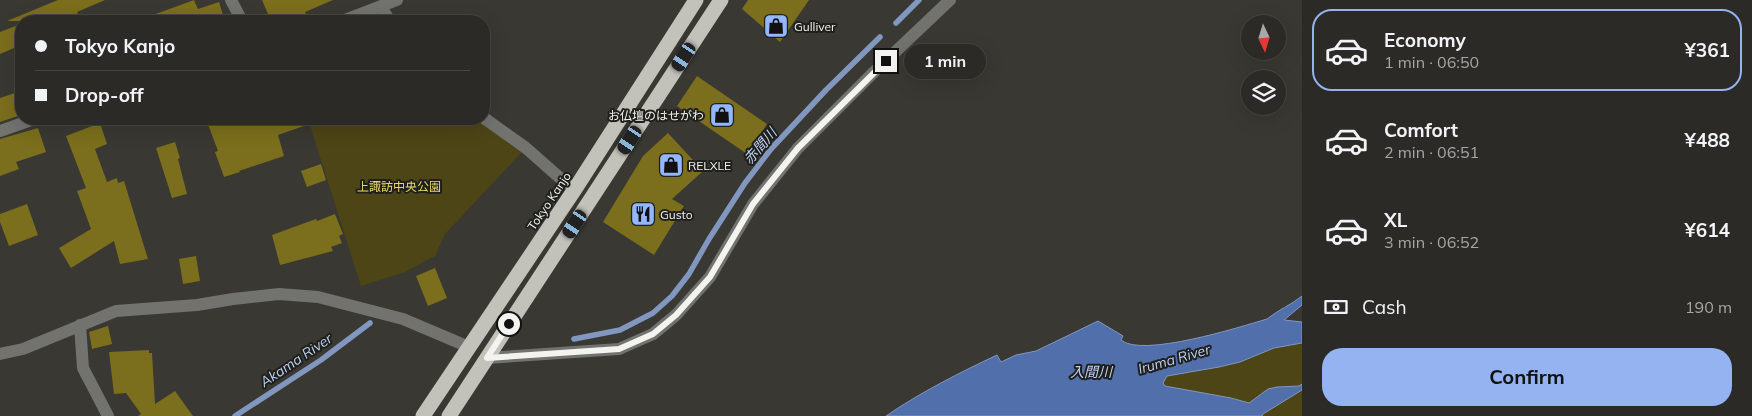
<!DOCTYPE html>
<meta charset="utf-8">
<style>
:root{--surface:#2b2a26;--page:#373632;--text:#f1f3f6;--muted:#a6a7a7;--line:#474643;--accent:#95b2f1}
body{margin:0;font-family:Mulish,"Noto Sans JP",sans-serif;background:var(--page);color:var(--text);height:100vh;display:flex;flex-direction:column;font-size:19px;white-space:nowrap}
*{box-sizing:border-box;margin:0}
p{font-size:16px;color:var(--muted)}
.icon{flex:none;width:28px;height:28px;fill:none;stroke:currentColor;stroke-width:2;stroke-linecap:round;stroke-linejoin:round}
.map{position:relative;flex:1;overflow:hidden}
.drawer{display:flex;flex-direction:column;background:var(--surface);width:450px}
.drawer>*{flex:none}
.guide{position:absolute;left:15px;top:15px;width:475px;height:110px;border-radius:20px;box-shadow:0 5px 20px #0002,0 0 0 1px var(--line);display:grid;align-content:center;height:110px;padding:0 20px;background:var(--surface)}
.needle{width:32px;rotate:176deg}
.buttons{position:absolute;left:1241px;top:15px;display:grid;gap:10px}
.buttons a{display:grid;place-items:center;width:45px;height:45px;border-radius:50%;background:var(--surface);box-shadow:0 5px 20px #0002,0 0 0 1px var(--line);font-size:25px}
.end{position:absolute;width:22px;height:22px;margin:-11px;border:6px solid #f3f3ef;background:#111;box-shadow:0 0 0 2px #111}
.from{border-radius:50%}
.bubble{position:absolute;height:35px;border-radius:18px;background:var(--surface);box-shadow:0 5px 20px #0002,0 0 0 1px var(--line);font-size:16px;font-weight:700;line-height:35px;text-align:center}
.car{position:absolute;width:15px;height:30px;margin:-15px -8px;border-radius:6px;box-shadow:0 0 4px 1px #0007;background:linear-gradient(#222 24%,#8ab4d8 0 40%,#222 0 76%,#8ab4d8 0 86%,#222 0)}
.guide b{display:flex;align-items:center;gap:18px;height:48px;font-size:19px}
.guide b+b{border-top:1px solid var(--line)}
.guide i{width:12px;height:12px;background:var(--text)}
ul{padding:9px 0 0;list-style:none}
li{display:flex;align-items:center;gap:15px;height:82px;margin:0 10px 8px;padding:0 10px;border:2px solid transparent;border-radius:20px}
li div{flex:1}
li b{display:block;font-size:19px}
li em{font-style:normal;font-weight:700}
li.active{border-color:var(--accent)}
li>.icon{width:45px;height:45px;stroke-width:1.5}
.pay{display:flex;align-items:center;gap:12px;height:55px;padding:0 20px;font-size:19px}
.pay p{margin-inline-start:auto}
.action{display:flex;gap:10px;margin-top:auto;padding:10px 20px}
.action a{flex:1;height:58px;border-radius:20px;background:var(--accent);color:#111;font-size:20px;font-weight:700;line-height:58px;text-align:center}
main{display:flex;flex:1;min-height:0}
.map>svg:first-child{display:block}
</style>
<main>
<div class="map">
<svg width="1302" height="416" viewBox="0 0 1302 416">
<rect width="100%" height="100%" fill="#393832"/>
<path fill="#4d4516" d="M 308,119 L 475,119 L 522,152 L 445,234 L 435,256 L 405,272 L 361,286 Z
M 1302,343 L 1302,384 L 1299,386 L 1277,387 L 1268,389 L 1249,403 L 1231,398 L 1165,386 L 1162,383 L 1167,376 L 1219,367 L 1240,362 L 1274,348 Z
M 1302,390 L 1302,416 L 1262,416 L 1263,414 Z"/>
<path fill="#516faa" stroke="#8297bf" d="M 1302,296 L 1302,305 L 1284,320 L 1302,322 L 1302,343 L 1274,348 L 1240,362 L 1219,367 L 1167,376 L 1163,383 L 1165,386 L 1231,398 L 1249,403 L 1268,389 L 1277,387 L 1299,386 L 1302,384 L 1302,390 L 1263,414 L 1262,416 L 886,416 C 921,392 959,373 997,355 L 1001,362 L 1016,355 L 1036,351 L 1098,321 L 1123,336 L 1121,340 C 1142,358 1240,327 1267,319 C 1278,310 1291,305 1302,296 Z"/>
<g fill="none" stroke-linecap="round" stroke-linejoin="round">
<path stroke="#8297bf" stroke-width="5.5" d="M 896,23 L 919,0
M 574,339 L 620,330 L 653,313 L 672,296 L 689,274 L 709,239 L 745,183 L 771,149 L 826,90 L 880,37
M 235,416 L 321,360 L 370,323"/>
</g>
<path fill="#7b6e1c" d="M 58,0 L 105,0 L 77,12 L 81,21 L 7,21 Z
M 194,0 L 198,9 L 219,2 L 225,21 L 142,21 L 142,19 Z
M 262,0 L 333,0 L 305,12 L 309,21 L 271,21 Z
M 748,0 L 809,0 L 780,42 L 742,9 Z
M 21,24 L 21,45 L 0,54 L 0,32 Z
M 697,76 L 767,124 L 747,154 L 677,106 Z
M 21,91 L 21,115 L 0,122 L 0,98 Z
M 206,119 L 318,119 L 318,121 L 278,135 L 284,156 L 239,171 L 240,172 L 224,177 L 215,152 L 218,151 Z
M 100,123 L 107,144 L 95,149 L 107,182 L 117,178 L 118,183 L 124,181 L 148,259 L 120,264 L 114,241 L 71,268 L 59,248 L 91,229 L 77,191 L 86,188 L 66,136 Z
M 38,128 L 46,152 L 16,162 L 19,169 L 0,176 L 0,139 Z
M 668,133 L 703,171 L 672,199 L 684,206 L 654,255 L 603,222 L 643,156 Z
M 175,142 L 180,158 L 178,159 L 187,194 L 172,198 L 156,148 Z
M 321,164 L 326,180 L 307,187 L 301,171 Z
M 27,204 L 38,235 L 9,246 L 0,222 L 0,214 Z
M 335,214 L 343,234 L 339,236 L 342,243 L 331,247 L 333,251 L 280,265 L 272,235 L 316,219 L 317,221 Z
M 196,256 L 200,281 L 183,284 L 179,259 Z
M 435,268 L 447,298 L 428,306 L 416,276 Z
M 108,326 L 112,344 L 92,349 L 89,332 Z
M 149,350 L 149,353 L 152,353 L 155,404 L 175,391 L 193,416 L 138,416 L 141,414 L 126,393 L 114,394 L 109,352 Z"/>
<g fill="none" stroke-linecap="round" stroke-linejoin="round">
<path stroke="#72726f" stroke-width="12" d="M 231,0 L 242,21
M 381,7 L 390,21
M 342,21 L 397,0
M 484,118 L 526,148 L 560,178 L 575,189
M 0,131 L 34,119
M 80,325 L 83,368 L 108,416
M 0,354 L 23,349 L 116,311 L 197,305 L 233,299 L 279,294 L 318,297 L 403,319 L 469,347
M 487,358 L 619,349 L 653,334 L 676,315 L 710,277 L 753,204 L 798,148 L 873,73 L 950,0"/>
<path stroke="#c2c1ba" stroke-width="15" d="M 423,416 L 575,189 L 696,0
M 449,416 L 721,0"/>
</g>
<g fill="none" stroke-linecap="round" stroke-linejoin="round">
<path stroke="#f3f3ef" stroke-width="6" d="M 509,324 L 487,358 L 619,349 L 653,334 L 676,315 L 710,277 L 753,204 L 798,148 L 886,61"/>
</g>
<defs>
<symbol id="shop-square" viewBox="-11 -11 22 22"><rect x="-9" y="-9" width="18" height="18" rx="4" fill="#93b7fd" stroke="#1f1f1c"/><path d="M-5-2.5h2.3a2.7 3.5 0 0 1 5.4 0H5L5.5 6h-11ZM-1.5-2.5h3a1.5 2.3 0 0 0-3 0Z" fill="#111"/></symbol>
<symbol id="restaurant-square" viewBox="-11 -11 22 22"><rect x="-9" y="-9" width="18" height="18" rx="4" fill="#93b7fd" stroke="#1f1f1c"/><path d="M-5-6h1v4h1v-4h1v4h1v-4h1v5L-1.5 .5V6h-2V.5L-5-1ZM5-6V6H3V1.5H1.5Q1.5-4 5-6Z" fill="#111"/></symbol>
</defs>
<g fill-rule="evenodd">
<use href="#shop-square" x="762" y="12" width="28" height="28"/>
<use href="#shop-square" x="708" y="101" width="28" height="28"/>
<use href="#shop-square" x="657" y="151" width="28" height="28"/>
<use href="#restaurant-square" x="629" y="200" width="28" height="28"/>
</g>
<g text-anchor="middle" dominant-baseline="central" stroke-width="4" stroke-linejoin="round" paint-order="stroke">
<g font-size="12" fill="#f3f3ef" stroke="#1f1f1c" text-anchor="start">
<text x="794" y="26">Gulliver</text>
<text x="704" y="115" text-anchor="end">お仏壇のはせがわ</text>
<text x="688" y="165">RELXLE</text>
<text x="660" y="214">Gusto</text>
</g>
<g font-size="12" fill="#e9d66b" stroke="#1f1f1c">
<text x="399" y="186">上諏訪中央公園</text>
</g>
<g font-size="12" fill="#f3f3ef" stroke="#1f1f1c">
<text transform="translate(549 201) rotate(-56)">Tokyo Kanjo</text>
</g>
<g font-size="14" font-style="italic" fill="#bed0f3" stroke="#1f1f1c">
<text transform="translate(760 146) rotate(-49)">赤間川</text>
<text transform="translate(1174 359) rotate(-16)">Iruma River</text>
<text transform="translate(296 360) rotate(-34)">Akama River</text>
<text x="1091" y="372">入間川</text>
</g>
</g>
</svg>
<div class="buttons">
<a><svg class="needle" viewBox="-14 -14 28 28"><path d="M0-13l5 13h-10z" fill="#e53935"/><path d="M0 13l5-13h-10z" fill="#a6a7a7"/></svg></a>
<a><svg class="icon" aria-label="layers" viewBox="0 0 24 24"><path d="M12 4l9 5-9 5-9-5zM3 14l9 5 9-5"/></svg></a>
</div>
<i class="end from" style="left:509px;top:324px"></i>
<i class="end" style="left:886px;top:61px"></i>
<div class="bubble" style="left:904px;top:44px;width:82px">1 min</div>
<i class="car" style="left:684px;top:57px;rotate:213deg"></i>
<i class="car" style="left:630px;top:140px;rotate:213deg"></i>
<i class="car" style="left:575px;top:224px;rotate:213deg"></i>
<div class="guide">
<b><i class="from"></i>Tokyo Kanjo</b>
<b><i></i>Drop-off</b>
</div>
</div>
<section class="drawer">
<ul>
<li class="active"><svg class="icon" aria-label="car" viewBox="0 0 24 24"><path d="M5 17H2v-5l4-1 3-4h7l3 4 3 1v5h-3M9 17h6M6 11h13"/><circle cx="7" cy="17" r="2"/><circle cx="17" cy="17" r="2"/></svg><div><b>Economy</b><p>1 min · 06:50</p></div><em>¥361</em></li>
<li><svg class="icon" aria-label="car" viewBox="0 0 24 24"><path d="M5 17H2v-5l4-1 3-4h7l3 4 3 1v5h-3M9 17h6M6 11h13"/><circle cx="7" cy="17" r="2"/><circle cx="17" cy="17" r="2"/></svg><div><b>Comfort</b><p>2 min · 06:51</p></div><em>¥488</em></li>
<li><svg class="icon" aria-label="car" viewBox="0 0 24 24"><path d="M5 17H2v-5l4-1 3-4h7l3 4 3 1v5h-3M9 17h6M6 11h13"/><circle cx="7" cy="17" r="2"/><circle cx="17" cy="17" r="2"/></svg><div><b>XL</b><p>3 min · 06:52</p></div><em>¥614</em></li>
</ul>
<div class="pay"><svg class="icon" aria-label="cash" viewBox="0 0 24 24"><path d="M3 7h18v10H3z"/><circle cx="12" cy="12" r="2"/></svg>Cash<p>190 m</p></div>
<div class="action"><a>Confirm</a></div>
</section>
</main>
